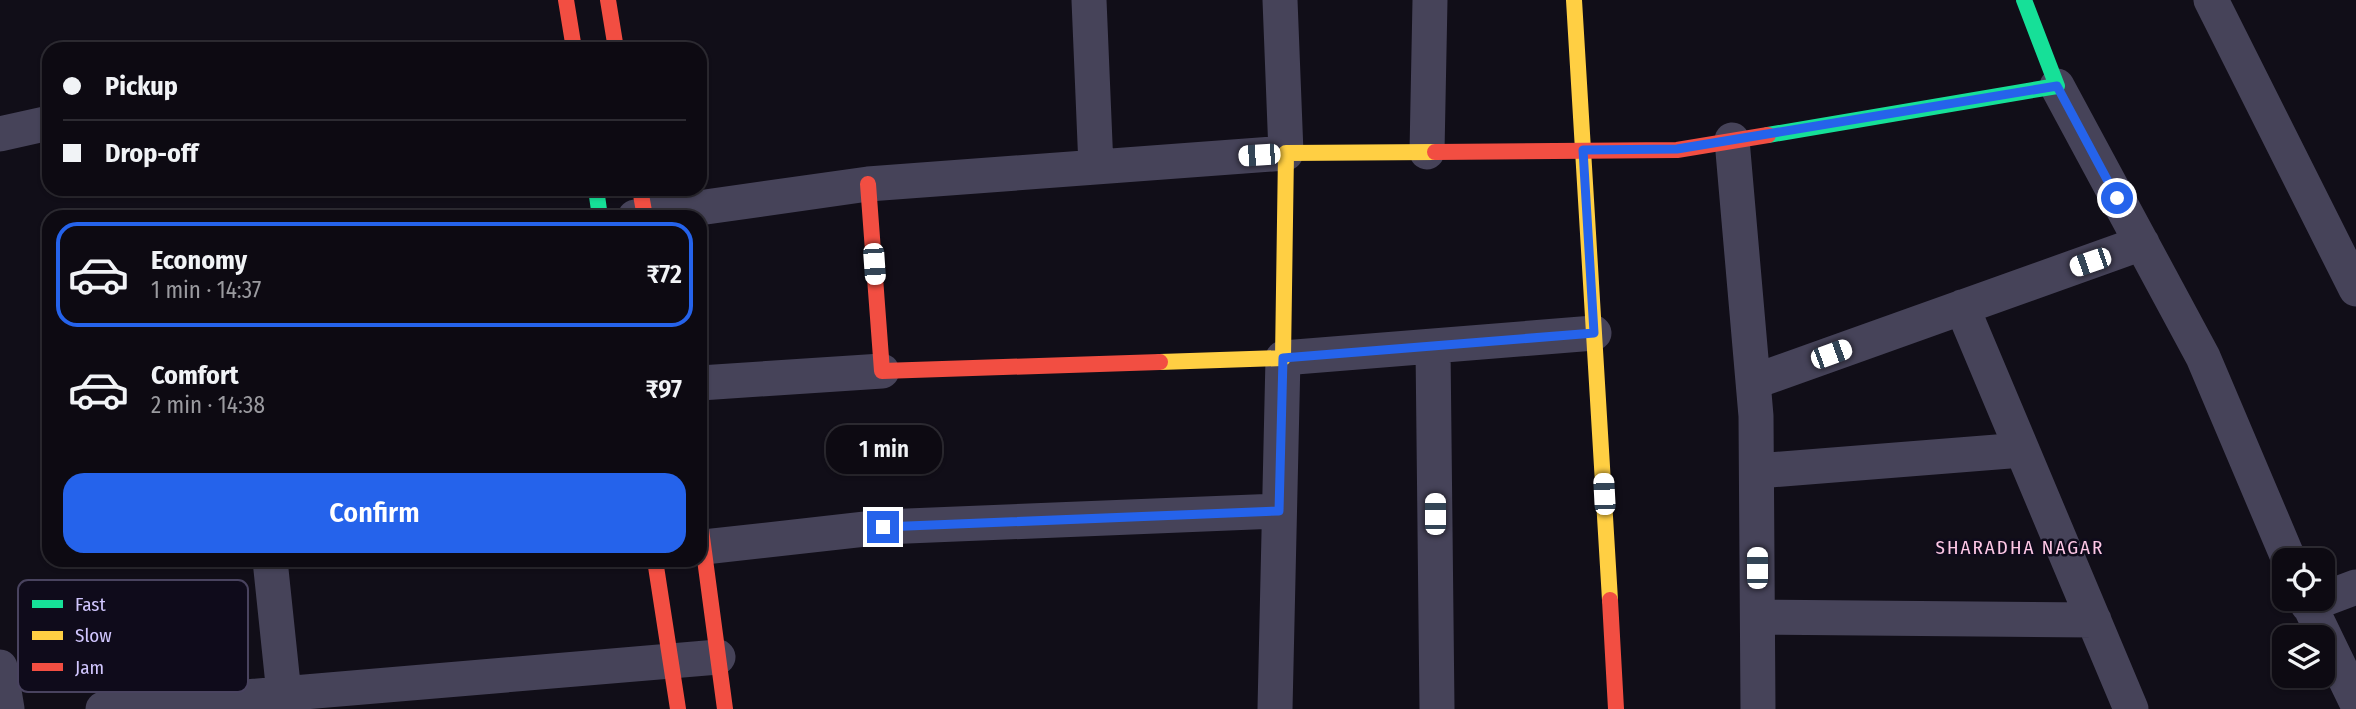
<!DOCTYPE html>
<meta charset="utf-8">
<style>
:root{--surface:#0d0a12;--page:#16131b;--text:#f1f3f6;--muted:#9a9a9f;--line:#2d2b32;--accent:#2563eb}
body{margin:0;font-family:"Fira Sans Condensed",sans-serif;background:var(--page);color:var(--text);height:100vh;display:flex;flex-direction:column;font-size:26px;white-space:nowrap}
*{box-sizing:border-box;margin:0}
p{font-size:23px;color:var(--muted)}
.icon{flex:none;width:38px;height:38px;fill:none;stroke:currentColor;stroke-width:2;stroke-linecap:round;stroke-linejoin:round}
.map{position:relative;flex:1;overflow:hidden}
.details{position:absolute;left:42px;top:210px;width:665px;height:357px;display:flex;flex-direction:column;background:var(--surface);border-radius:21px;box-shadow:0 2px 5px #0004,0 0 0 2px var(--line)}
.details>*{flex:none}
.top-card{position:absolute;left:42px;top:42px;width:665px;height:154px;border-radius:21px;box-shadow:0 2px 5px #0004,0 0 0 2px var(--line);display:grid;align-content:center;height:154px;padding:0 21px;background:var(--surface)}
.buttons{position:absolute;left:2272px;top:548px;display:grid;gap:14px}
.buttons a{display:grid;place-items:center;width:63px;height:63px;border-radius:14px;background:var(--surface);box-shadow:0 2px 5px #0004,0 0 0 2px var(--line);font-size:35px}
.end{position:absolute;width:32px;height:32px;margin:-16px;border:9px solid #2563eb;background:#fff;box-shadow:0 0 0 4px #fff}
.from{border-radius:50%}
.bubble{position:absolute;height:49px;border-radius:21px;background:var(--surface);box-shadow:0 2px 5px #0004,0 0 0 2px var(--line);font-size:23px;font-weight:600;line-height:49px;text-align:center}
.car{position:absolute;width:21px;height:42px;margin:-21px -10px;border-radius:9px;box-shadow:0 0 5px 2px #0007;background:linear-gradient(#fff 24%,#345 0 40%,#fff 0 76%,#345 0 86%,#fff 0)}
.top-card b{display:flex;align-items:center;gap:24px;height:66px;font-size:26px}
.top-card b+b{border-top:2px solid var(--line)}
.top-card i{width:18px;height:18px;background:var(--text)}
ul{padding:12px 0 0;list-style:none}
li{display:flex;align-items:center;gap:21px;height:105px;margin:0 14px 10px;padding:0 7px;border:4px solid transparent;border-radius:21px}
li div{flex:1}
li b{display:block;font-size:26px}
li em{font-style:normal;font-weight:600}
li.selected{border-color:var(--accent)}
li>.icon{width:63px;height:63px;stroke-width:1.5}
.primary-button{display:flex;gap:14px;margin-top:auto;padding:14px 21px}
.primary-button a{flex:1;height:80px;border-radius:21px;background:var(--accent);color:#fff;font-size:28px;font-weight:600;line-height:80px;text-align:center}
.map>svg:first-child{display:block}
</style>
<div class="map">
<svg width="2356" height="709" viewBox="0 0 2356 709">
<rect width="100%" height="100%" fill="#110e18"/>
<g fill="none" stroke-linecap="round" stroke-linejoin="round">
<path stroke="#464359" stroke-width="35" d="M 1089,0 L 1096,167
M 2211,0 L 2356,289
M 2057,86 L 2203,357 L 2289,560
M 0,134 L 49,123
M 1732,140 L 1756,416 L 1758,709
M 1427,152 L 1430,0
M 635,217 L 868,184 L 1286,153 L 1280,0
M 1962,307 L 2131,709
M 1433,347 L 1437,709
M 1753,382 L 2142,243
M 700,383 L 882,371
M 1757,471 L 2022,450
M 704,547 L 883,527 L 1279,511
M 270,560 L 284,694
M 2306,598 L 2356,701
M 2308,605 L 2356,587
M 1758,617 L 2094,620
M 0,667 L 7,709
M 103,709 L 718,657
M 1275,709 L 1283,358 L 1594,333"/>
<path stroke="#16e098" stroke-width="16" d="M 1768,135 L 2057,86 L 2024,0
M 596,189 L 600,217"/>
<path stroke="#ffcf43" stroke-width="16" d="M 1574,0 L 1610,600
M 1160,362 L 1283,358 L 1286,153 L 1435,152"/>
<path stroke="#f24e42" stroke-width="16" d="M 566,0 L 574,49
M 608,0 L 616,49
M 1435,152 L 1677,150 L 1768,135
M 868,184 L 882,371 L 1160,362
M 640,189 L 645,217
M 700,522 L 725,709
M 655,560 L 678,709
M 1610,600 L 1616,709"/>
</g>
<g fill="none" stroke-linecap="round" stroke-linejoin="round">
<path stroke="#2563eb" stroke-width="9" d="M 883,527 L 1279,511 L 1283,358 L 1594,333 L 1583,150 L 1677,149 L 2057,86 L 2117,198"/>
</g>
<g text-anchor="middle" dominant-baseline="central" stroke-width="5" stroke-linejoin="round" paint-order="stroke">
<g font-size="19" letter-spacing="2" fill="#fec8e6" stroke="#0f0b1b">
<text x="2020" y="547">SHARADHA NAGAR</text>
</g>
</g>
<rect x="18" y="580" width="230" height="112" rx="10" fill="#0f0b1b" stroke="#49435f" stroke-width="2"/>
<rect x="32" y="600" width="31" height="8" fill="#16e098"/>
<rect x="32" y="631" width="31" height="9" fill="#ffcf43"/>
<rect x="32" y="663" width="31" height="8" fill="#f24e42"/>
<g font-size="19" fill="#d1c6fe">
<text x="75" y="611">Fast</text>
<text x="75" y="642">Slow</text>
<text x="75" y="674">Jam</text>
</g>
</svg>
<div class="buttons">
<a><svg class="icon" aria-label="locate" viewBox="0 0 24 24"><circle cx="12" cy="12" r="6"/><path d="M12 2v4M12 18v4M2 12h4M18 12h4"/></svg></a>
<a><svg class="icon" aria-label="layers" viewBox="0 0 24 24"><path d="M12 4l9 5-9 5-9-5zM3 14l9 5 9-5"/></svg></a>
</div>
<i class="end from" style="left:2117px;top:198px"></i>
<i class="end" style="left:883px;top:527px"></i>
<div class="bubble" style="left:826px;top:425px;width:116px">1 min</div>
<i class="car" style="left:1259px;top:155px;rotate:266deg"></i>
<i class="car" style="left:2090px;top:262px;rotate:251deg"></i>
<i class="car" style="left:874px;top:264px;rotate:176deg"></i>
<i class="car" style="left:1831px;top:354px;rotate:70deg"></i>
<i class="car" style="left:1604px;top:494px;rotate:357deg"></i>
<i class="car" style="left:1435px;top:514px;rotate:0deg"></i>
<i class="car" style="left:1757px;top:568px;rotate:0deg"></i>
<div class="top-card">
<b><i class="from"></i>Pickup</b>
<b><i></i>Drop-off</b>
</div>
<section class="details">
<ul>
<li class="selected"><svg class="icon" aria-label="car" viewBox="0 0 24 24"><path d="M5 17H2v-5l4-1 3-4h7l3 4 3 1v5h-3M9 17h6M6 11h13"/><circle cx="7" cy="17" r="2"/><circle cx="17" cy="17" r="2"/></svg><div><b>Economy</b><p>1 min · 14:37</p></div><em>₹72</em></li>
<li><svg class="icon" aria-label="car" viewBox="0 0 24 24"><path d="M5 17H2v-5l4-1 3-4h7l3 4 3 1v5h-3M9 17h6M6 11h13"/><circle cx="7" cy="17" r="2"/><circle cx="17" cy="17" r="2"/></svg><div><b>Comfort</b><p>2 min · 14:38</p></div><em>₹97</em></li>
</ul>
<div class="primary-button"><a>Confirm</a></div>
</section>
</div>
